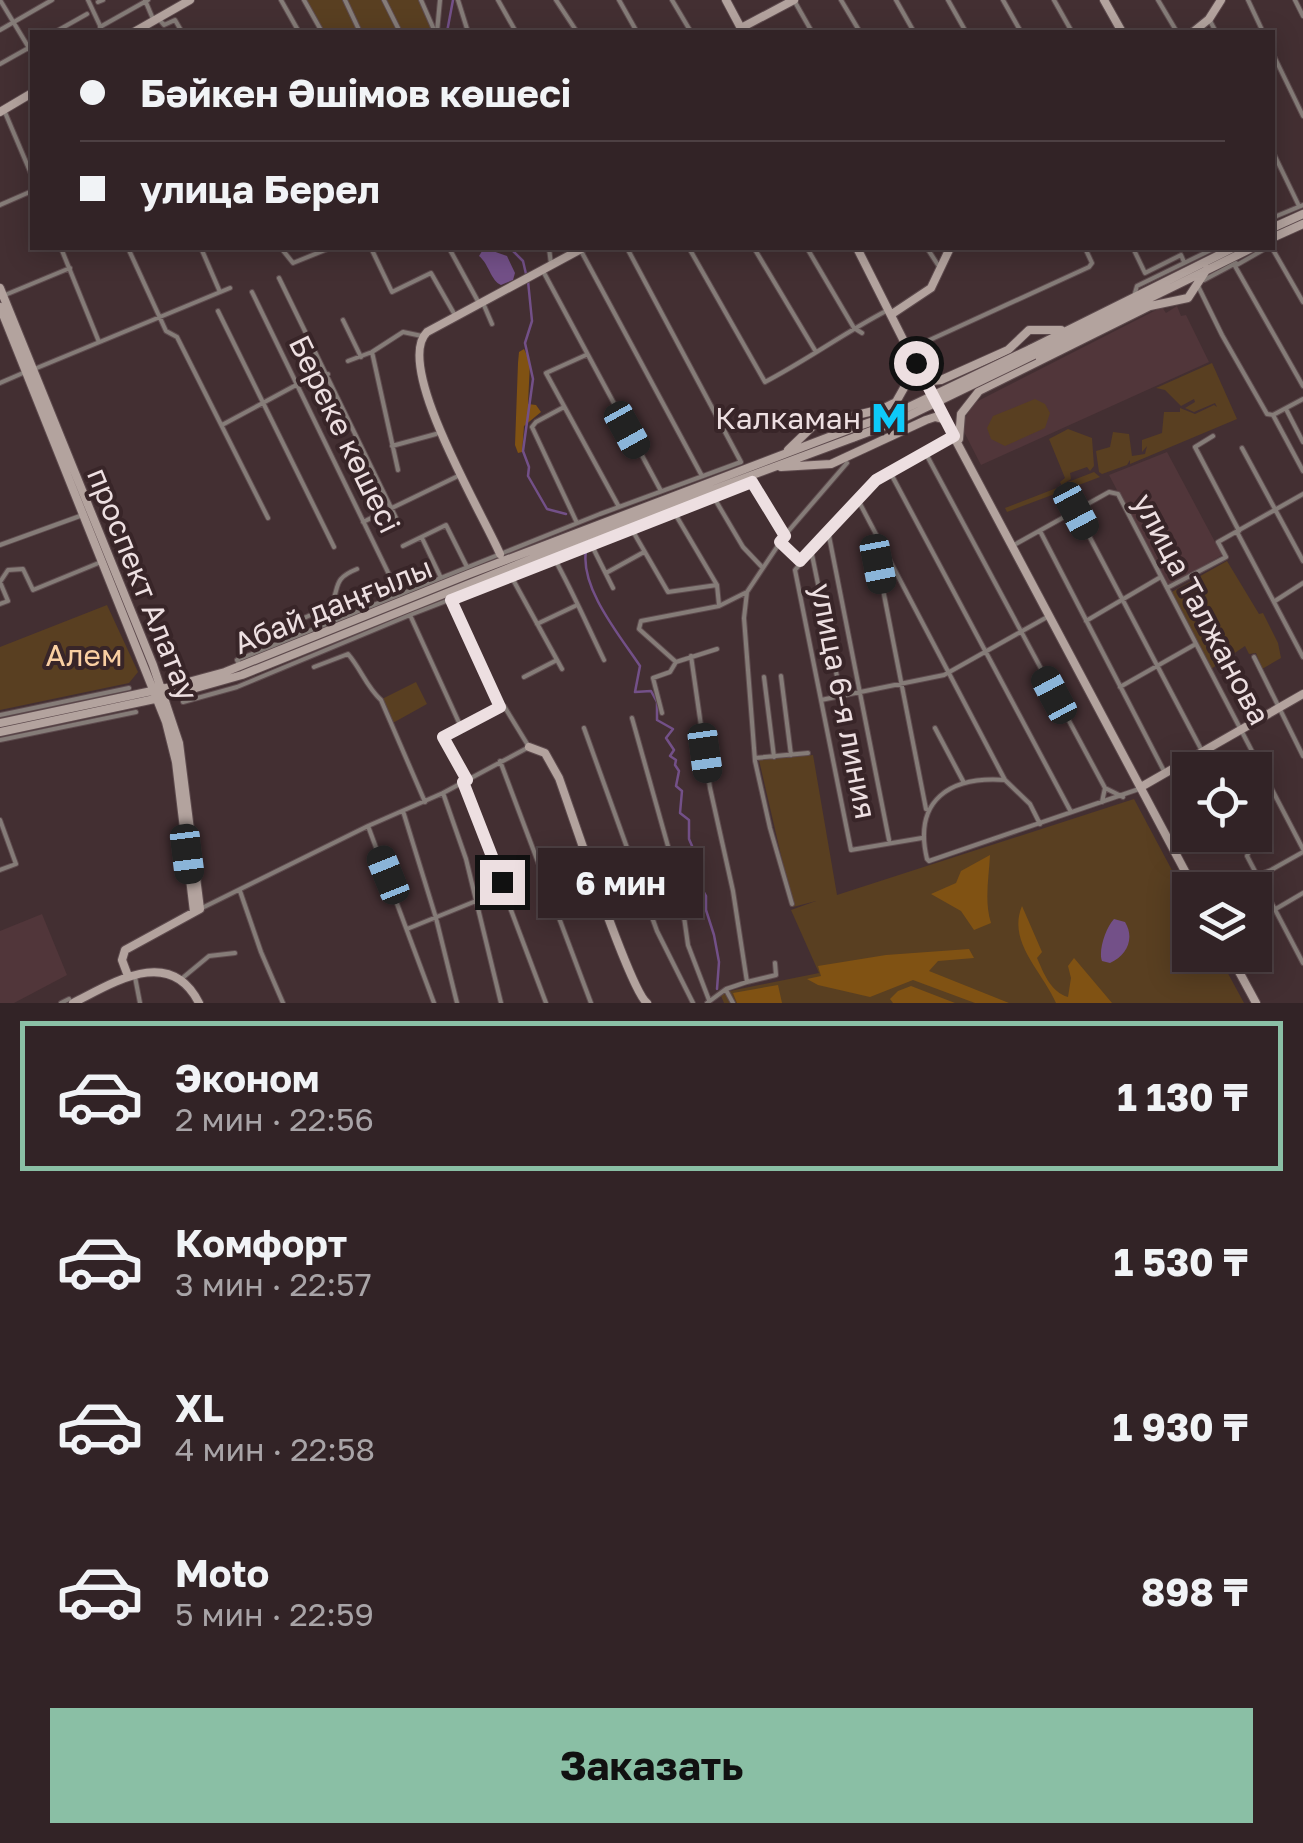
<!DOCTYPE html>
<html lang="ru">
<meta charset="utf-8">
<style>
:root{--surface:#322326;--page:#3a2b2e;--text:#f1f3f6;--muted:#a8a4a7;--line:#4d4043;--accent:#8abfa5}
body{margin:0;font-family:"Golos Text",sans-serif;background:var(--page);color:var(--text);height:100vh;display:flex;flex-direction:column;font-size:38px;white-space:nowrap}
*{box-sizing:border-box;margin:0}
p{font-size:32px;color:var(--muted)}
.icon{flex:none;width:55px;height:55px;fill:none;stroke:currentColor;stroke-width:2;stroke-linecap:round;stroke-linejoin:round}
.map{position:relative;height:1003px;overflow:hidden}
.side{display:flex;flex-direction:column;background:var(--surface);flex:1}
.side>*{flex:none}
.banner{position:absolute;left:30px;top:30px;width:1245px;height:220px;border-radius:0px;box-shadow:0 5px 25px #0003,0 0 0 2px var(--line);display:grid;align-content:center;height:220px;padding:0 50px;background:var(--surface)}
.fabs{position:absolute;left:1172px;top:752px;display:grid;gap:20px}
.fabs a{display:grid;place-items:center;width:100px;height:100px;border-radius:0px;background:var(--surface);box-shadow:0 5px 25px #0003,0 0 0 2px var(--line);font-size:50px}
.end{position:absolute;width:45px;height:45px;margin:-22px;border:12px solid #eddfe1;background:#111;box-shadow:0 0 0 5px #111}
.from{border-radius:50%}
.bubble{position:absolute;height:70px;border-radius:0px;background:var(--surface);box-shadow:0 5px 25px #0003,0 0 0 2px var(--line);font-size:32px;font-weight:700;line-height:70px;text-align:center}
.car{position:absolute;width:30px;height:60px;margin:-30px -15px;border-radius:12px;box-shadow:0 0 8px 2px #0007;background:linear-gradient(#222 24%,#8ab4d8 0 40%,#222 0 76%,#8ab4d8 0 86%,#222 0)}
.banner b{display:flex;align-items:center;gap:35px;height:95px;font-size:38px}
.banner b+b{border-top:2px solid var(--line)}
.banner i{width:25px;height:25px;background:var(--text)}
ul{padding:18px 0 0;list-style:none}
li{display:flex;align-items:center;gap:30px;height:150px;margin:0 20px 15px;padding:0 30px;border:5px solid transparent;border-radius:0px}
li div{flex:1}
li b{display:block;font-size:38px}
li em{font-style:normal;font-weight:700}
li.on{border-color:var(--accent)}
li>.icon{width:90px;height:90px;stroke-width:1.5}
.cta{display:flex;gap:20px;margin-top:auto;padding:20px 50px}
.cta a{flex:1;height:115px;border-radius:0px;background:var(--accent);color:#111;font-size:40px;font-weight:700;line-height:115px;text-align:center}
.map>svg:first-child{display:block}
</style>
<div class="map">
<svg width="1303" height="1003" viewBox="0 0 1303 1003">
<rect width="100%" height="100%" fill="#432f32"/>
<path fill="#51363a" d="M 1177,306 L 1181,316 L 1186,315 L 1209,362 L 981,465 L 963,430 L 964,420 L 974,403 L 1162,307 L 1166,313 Z
M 1167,452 L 1222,555 L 1168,586 L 1109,475 Z
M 42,914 L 67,975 L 14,1003 L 0,1003 L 0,931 Z"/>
<path fill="#593f21" d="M 306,0 L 343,0 L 358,32 L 324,32 Z
M 347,0 L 382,0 L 397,32 L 363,32 Z
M 387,0 L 419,0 L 433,32 L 402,32 Z
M 1212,363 L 1237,419 L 1130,464 L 1130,460 L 1127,465 L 1102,474 L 1099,472 L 1096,451 L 1110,447 L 1113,432 L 1129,434 L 1132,456 L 1145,454 L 1147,446 L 1142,452 L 1142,440 L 1162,433 L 1164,412 L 1180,412 L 1180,408 L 1195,414 L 1214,405 L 1217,407 L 1215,403 L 1194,412 L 1185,408 L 1195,402 L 1194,399 L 1181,406 L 1165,390 L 1156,388 Z
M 1035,399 L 1045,404 L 1050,413 L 1045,428 L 1005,446 L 991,439 L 987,428 L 993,416 Z
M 1068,429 L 1092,438 L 1094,466 L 1090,471 L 1087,467 L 1070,473 L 1071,479 L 1063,484 L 1094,472 L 1100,477 L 1007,512 L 1005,508 L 1062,486 L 1060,482 L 1065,478 L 1049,439 Z
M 1227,561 L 1259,614 L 1263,613 L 1278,643 L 1281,658 L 1262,669 L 1256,653 L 1249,654 L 1245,646 L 1211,669 L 1170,593 Z
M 107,605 L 138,672 L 129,683 L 0,710 L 0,647 Z
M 416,682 L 427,704 L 391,724 L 382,699 Z
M 813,755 L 837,895 L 1134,799 L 1190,904 L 1190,955 L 1218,955 L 1244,1003 L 724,1003 L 721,996 L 725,992 L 819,973 L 791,910 L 816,901 L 793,907 L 759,760 Z"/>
<path fill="#805213" d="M 524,349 L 530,362 L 528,404 L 536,405 L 541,412 L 524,426 L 522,452 L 518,453 L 515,445 L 518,363 L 519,352 Z
M 990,855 C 989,877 984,901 991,923 L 974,930 L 961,911 L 931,894 L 956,883 L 961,871 Z
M 1022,906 L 1042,952 L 1037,958 C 1044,974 1051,992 1068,997 L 1071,978 L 1068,966 L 1074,958 L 1112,1003 L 1056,1003 C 1042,971 1007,942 1022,906 Z
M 969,949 L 974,958 L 938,961 L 929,971 L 1009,1003 L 975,1003 L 913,980 L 870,997 L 818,985 L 807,979 L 821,976 L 818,966 L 886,955 Z
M 778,985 L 782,1003 L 737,1003 L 733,993 Z
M 911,986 L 955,1003 L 893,1003 L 890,999 L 898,991 Z"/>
<path fill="#735088" d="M 484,248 L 507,256 L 515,273 L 513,280 L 501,285 C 491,281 489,264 479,256 Z
M 1114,919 L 1125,922 C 1135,938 1127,956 1110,963 L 1102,961 C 1098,951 1106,927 1114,919 Z"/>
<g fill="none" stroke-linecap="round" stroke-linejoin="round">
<path stroke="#735088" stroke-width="2.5" d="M 447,32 L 453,0
M 510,248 L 523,261 L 526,274
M 528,281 L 532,321 L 525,343 L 533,379 L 523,451 L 529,467 L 528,476 L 547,509 L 566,514
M 586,551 C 580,588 620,636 640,666 L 635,692 L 651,691 L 657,702 L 657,720 L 673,729 L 666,738 L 674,750 L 670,756 L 676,760 L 675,765 L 679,771 L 676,786 L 682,791 L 680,813 L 689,820 L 689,839 L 699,862 L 695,876 L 706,896 L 706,910 L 714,935 L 719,962 L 717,989"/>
<defs>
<path id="street" d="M 0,0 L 32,53
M 88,0 L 103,32
M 145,0 L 153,19
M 281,0 L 299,32
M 304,0 L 322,32
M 345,0 L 360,32
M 384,0 L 400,32
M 421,0 L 435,32
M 458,0 L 468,32
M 498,0 L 516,32
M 556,0 L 577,32
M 619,0 L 637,32
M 672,0 L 691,32
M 841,0 L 860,32
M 896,0 L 914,32
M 948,0 L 966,32
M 1003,0 L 1021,32
M 1054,0 L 1072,32
M 1158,0 L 1177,32
M 1248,0 L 1263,32
M 1295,0 L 1303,16
M 98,2 L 103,0
M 795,2 L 812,32
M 158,18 L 164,25 L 175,20 L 182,32
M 1209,19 L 1216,32
M 100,27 L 148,0
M 0,30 L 52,0
M 55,32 L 87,14
M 437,32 L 440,0
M 1272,52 L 1303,116
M 0,64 L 32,46
M 4,110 L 32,176
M 1272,150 L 1299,206
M 0,205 L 32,191
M 1272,218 L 1303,205
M 61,248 L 99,342
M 128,248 L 166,331 L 177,337 L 268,518
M 201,248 L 220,292
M 281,248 L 293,263 L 330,248
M 371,248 L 392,292 L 431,273 L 456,317
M 449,248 L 480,305
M 549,248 L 551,264
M 689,248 L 765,382 C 807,360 844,333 886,311
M 754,248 L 816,352
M 807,248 L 854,328 L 862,333
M 927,248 L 938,265
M 1133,248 L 1145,273 L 1181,255 L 1184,262
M 1262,248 L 1263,250 L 1235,266 L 1303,386
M 1272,248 L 1303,302
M 580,249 L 702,476
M 543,271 L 661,491
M 279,278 L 399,524
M 1204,280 L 1236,263
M 1198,286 L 1222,335 L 1267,414 L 1273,415 L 1303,399
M 252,292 L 399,595
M 5,295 L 70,268
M 1134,296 L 1137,286 L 1215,248
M 483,303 L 492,324
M 218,311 L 334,547
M 343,320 L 361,357
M 910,349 L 1089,267 L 1092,263 L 1085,248
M 372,352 L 398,470
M 586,355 L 546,373 L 619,507
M 348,361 L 372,352 L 403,332 L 422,336
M 32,370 L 230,288
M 0,383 L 23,373
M 564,407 L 536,422 L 532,427 L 577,523
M 1286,409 L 1303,442
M 1273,415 L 1303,471
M 222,425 L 311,377 L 328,374
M 1213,436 L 1195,447 L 1239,531
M 392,446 L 436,434
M 1242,448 L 1303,561
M 925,452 L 1105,788 L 1102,802
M 890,472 L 1071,812
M 713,496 L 743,547 L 761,566
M 857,498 L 1005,780
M 1076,511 L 1212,770
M 674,512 L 717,585
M 363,522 L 458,476
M 631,528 L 668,592 L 717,585
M 828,531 L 889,840
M 1040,531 L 1164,771
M 1237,532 L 1303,657
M 422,538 L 441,578
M 780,542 L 801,561
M 591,544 L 613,588
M 0,545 L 80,516
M 1014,545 L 1109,492 L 1118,494 L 1303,849
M 403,546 L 446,525 L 467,567
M 811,550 L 841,696
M 554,558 C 573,592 587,625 604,660
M 878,564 L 926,809
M 606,573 L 644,552
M 511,576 L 562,669
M 717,585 L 719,605
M 1167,588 L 1226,557 L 1218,542 L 1303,494
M 747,592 L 744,618 L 755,761 L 770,828 L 792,904
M 451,600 L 499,705
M 1275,601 L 1303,583
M 0,604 L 8,601 L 0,582 L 8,570 L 23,569 L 33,590 L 101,562
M 410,615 L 461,727
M 1086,621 L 1159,578
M 537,624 L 575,606
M 295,633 L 295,622 L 331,606 C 340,587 332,579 357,569
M 691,656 L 710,788 L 733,891 L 747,982 L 726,989 L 707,1003
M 1254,657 L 1303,756
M 676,662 L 639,629 L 641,621 L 719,606 L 747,592 L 785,535 L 847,463
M 239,664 L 237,660 L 600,514 L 741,462 L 627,248
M 314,667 L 348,654 C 361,669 366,686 381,700 L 425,802
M 781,676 L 791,755
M 524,677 L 557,660
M 764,677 L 774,757
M 1120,687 L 1194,645
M 821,700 L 944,675 L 1049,616
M 183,702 L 237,687 L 410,615 L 752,483 L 785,535
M 662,713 L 653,678 L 670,672 L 676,662 L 717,649
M 0,715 L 129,688
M 632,718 L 680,889 L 688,945 L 709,1000
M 584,728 L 657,931 L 693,1003
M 935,728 L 963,781
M 0,740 L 136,712
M 755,758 L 808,753
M 500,761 L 591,1003
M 1181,763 L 1190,780
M 463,783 L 546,1003
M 1105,788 L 1123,797
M 443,793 L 466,859 L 501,1003
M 403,811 L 436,918 L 457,1003
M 0,820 L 16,864 L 0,870
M 1040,824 L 1030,804 L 1005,780 C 950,776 913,800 927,859 L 929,861 L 1139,789
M 368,826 L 434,1003
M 1219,835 L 1222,841
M 1247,835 L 1252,845 L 1247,856 L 1303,963
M 922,838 L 851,850 L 795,570 L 867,487 L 955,436
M 1219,890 L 1271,870 L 1303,852
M 240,891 L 261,952 L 283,1003
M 200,909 L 368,826 L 443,793 L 529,747 L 504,706 L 443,737 L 467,780
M 1274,910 L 1303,893
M 407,929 L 476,901
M 135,977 L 140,1003
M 180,980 L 209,956 L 235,953
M 747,982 L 776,975 L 775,963
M 726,990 L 733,1003
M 61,1003 L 69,999"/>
<path id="secondary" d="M 726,0 L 743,32
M 1104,0 L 1122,32
M 741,28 L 794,0
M 134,32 L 190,0
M 1193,32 L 1209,19 L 1221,0
M 0,112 L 32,93
M 1272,228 L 1303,214
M 1272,238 L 1303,224
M 857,248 L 921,375 L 1195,890
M 0,288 L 153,665 L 179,743 L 200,909 L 125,950 L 122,960 L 128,976
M 0,307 L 166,722 L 176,762 L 194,912
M 892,314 L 931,288 L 950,248
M 1030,349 L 1233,248
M 1034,355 L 1252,248
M 922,375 L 932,381 L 941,380 L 1008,350 L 1029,330 L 1061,330
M 959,439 L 961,414 L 979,391 L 1150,306 L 1188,298 L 1207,269
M 788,450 L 814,425 L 882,409 L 896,402 L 909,379 L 912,357
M 781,467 L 831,464 L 926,420 L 935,417 L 946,420
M 500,554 C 483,514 393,365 427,332 L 583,248
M 0,723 L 166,688 L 225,672 L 469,574 L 850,429
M 0,732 L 164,697 L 242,675 L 591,535 L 855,437
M 529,747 L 545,753 L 559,778 C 571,811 630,991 647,1003
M 1141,787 L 1303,694
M 1230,955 L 1256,1003
M 73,1003 C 113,983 170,945 199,1003"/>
</defs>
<use href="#street" stroke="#5e4b4e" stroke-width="6"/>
<use href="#secondary" stroke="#5e4b4e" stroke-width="10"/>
<use href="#street" stroke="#857c78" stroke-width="4"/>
<use href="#secondary" stroke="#b3a39e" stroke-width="8"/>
<defs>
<path id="secondary-bridge" d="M 850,429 L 894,414 L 1030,349
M 855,437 L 898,421 L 1034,355"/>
</defs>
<use href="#secondary-bridge" stroke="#5e4b4e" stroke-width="10" stroke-linecap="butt"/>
<use href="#secondary-bridge" stroke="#b3a39e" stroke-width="8"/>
</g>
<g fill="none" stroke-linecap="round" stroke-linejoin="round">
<path stroke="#eddfe1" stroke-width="12" d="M 502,882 L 463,782 L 467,780 L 443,737 L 500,707 L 451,600 L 752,482 L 785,536 L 780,542 L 800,561 L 876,480 L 954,436 L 916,363"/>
</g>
<defs>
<symbol id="metro-bare" viewBox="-9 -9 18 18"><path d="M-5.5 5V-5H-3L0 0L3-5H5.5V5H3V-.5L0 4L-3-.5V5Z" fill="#0dcafa" stroke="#382528" stroke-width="2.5" paint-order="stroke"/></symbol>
</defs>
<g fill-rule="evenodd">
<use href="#metro-bare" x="864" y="393" width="50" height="50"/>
</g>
<g text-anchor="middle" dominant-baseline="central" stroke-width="8" stroke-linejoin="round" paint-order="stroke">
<g font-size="30" fill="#eddfe1" stroke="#382528" text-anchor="end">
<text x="861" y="418">Калкаман</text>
</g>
<g font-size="30" fill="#eddfe1" stroke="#382528">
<text transform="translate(345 434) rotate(64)">Береке көшесі</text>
<text transform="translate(143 584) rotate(68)">проспект Алатау</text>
<text transform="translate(333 605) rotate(-22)">Абай даңғылы</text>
<text transform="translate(1202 609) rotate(62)">улица Талжанова</text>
<text transform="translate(844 701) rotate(79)">улица 6-я линия</text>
</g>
<g font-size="30" fill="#f9cfa2" stroke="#382528">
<text x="84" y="655">Алем</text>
</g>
</g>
</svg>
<div class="fabs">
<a><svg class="icon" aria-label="locate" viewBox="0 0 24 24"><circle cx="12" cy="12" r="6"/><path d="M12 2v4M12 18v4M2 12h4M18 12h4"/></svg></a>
<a><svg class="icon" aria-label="layers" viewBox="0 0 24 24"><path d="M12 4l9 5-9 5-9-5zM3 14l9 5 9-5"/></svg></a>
</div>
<i class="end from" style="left:916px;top:363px"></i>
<i class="end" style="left:502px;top:882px"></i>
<div class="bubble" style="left:538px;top:848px;width:165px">6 мин</div>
<i class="car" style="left:627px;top:430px;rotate:151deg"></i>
<i class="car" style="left:1076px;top:511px;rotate:152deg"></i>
<i class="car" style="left:878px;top:564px;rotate:169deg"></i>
<i class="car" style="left:1054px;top:695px;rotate:332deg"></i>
<i class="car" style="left:705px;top:753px;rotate:172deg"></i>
<i class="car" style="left:187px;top:854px;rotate:173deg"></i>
<i class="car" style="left:388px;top:875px;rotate:338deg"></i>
<div class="banner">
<b><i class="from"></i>Бәйкен Әшімов көшесі</b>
<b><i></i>улица Берел</b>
</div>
</div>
<section class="side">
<ul>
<li class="on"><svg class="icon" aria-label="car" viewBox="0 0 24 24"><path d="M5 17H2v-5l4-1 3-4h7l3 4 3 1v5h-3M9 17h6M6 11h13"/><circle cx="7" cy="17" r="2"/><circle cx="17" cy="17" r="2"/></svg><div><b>Эконом</b><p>2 мин · 22:56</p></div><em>1 130 ₸</em></li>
<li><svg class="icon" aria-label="car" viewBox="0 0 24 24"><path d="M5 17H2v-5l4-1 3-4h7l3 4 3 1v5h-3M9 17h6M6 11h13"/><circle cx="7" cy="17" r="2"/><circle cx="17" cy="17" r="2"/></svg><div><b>Комфорт</b><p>3 мин · 22:57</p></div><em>1 530 ₸</em></li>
<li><svg class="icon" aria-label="car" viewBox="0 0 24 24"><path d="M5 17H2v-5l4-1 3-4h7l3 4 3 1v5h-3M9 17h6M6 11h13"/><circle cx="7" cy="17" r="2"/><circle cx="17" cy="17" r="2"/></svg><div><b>XL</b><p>4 мин · 22:58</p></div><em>1 930 ₸</em></li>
<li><svg class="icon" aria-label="car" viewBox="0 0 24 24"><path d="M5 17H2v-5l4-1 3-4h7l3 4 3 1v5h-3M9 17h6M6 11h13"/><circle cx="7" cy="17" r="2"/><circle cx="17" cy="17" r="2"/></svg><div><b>Moto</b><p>5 мин · 22:59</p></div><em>898 ₸</em></li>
</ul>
<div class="cta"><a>Заказать</a></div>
</section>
